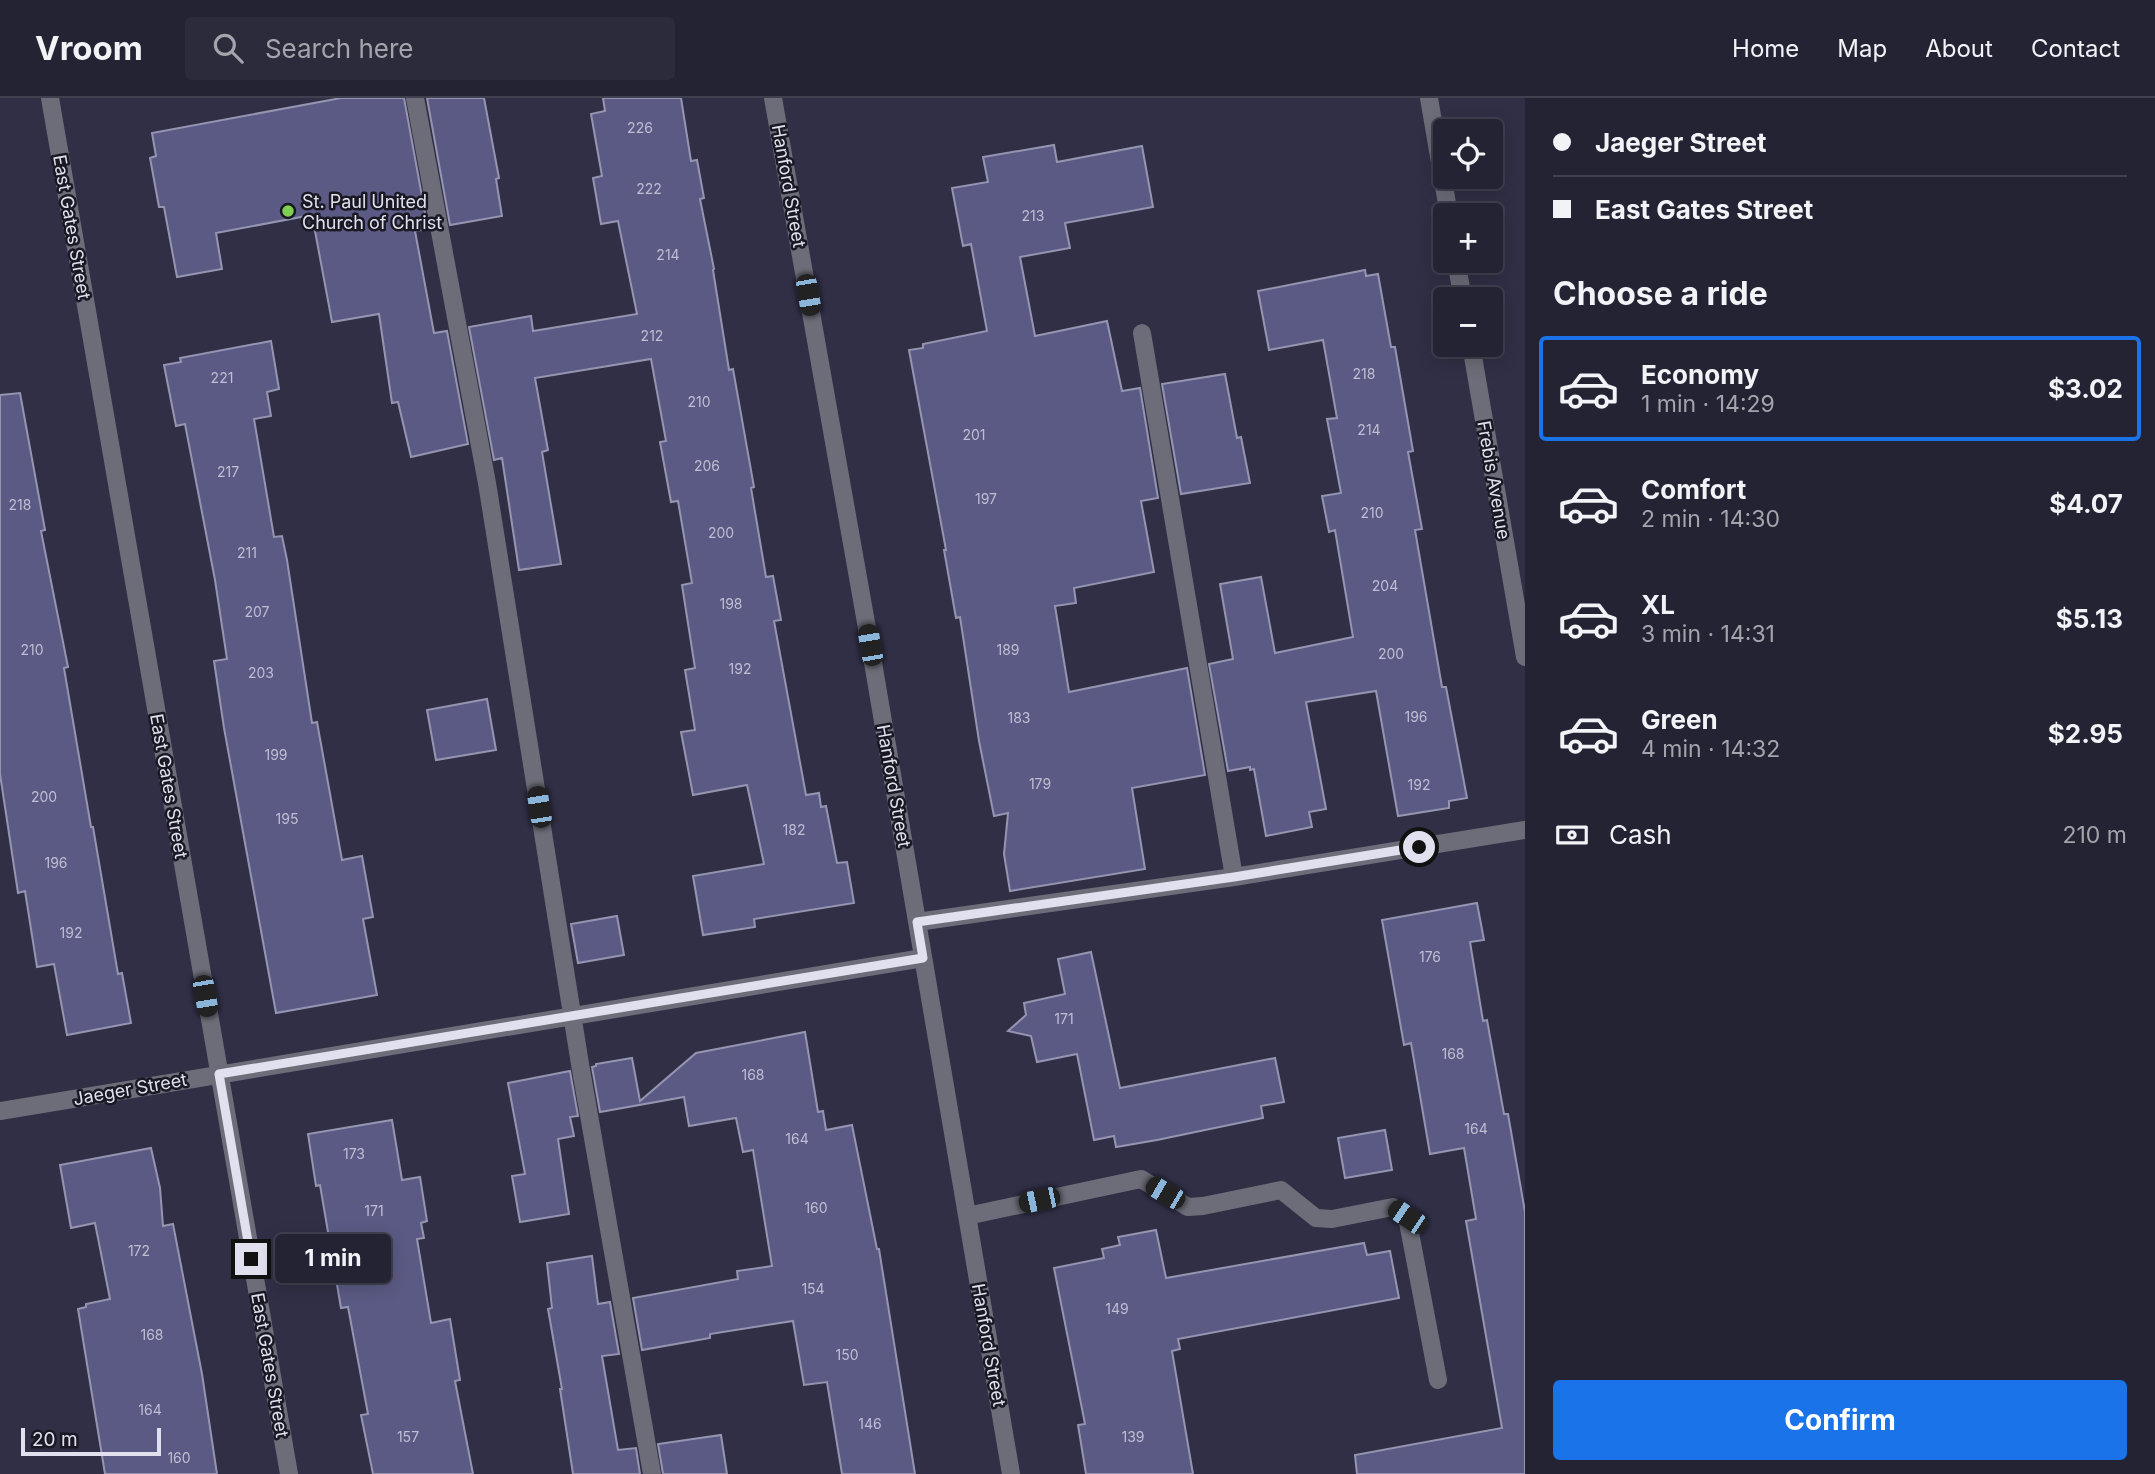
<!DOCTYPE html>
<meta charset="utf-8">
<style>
:root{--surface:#242334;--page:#2c2b3c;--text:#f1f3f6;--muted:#a3a4ac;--line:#41404f;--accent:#1a73e8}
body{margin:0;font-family:Inter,sans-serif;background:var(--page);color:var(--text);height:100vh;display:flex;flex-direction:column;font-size:26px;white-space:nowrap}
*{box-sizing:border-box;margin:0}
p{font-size:23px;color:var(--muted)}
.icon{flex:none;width:38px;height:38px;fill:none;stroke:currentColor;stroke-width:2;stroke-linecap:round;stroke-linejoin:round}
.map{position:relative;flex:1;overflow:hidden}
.panel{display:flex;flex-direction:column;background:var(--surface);width:630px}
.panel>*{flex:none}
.guide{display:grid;align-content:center;height:154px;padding:0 28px;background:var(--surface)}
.buttons{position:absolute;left:1433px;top:21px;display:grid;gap:14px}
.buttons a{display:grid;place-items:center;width:70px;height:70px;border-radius:7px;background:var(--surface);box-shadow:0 4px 18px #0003,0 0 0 2px var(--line);font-size:35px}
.scale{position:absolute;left:21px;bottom:18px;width:140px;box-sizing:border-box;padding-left:7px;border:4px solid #e0e0ef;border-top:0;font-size:19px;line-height:24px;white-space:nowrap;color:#e0e0ef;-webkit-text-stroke:5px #191823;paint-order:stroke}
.end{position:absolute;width:32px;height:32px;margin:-16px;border:9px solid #e0e0ef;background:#111;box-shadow:0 0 0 4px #111}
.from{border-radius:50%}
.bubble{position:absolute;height:49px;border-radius:7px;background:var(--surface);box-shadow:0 4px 18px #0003,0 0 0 2px var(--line);font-size:23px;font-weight:700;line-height:49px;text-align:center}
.car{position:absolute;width:21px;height:42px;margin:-21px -10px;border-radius:9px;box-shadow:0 0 5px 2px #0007;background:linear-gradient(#222 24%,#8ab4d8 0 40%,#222 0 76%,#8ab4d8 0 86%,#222 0)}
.guide b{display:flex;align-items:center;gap:24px;height:66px;font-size:26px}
.guide b+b{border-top:2px solid var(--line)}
.guide i{width:18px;height:18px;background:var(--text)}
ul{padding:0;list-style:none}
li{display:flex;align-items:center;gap:21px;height:105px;margin:0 14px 10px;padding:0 14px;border:4px solid transparent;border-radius:7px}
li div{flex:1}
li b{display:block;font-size:26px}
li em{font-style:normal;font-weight:700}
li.current{border-color:var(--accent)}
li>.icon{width:63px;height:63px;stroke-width:1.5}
h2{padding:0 28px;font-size:32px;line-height:84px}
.pay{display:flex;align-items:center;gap:18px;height:77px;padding:0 28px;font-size:26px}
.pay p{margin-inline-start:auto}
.primary-button{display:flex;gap:14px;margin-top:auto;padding:14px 28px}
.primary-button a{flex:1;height:80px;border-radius:7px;background:var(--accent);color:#fff;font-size:28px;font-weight:700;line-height:80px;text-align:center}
header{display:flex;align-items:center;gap:42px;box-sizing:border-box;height:98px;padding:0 35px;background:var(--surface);border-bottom:2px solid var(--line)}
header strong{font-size:33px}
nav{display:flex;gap:38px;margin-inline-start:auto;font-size:24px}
.search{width:490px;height:63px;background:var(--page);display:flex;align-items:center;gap:18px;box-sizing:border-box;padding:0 24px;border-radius:7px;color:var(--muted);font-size:26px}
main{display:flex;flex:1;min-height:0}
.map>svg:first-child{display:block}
</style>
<header>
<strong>Vroom</strong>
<div class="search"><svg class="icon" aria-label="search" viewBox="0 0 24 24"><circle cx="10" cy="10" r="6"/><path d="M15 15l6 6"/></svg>Search here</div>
<nav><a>Home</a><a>Map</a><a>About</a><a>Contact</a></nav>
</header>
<main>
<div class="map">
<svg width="1525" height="1376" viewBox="0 0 1525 1376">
<rect width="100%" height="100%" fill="#302f46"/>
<path fill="#5b5a84" stroke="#9595b1" stroke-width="2" d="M 341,0 L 404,0 L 428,131 L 415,133 L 434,235 L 447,233 L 468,346 L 411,359 L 398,304 L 392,305 L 379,216 L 332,224 L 312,117 L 216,135 L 222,171 L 177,179 L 164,109 L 159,109 L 150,60 L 156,58 L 152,35 Z
M 427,0 L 484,0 L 499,80 L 496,81 L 502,118 L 450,127 Z
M 603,0 L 681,0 L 691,63 L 697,62 L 704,100 L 700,101 L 714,171 L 713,172 L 729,272 L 733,271 L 754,389 L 751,390 L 766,479 L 773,478 L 781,522 L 774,523 L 806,697 L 819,695 L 821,709 L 826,708 L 837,765 L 847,764 L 854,805 L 754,821 L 755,829 L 703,837 L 693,778 L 764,766 L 747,687 L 693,697 L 681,634 L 695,632 L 685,572 L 695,570 L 682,487 L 692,485 L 678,403 L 671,404 L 660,344 L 666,343 L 651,261 L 535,280 L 548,352 L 542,354 L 561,466 L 519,472 L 502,360 L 494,362 L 469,229 L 531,218 L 533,233 L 637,216 L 618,123 L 601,126 L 593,80 L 602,78 L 591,16 L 605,13 Z
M 1054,47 L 1057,64 L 1142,48 L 1153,109 L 1065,125 L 1070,150 L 1020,159 L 1035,238 L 1107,223 L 1122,293 L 1140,290 L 1158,400 L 1141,403 L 1154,474 L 1074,490 L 1076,505 L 1055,508 L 1069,594 L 1187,570 L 1205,677 L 1132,690 L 1145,771 L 1010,793 L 1004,756 L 1008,715 L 994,718 L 979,643 L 960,519 L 956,520 L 944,452 L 946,452 L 909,252 L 923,250 L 923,246 L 987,233 L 971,146 L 963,148 L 952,90 L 988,84 L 983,59 Z
M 1365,172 L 1366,178 L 1378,176 L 1391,249 L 1395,249 L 1413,353 L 1408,354 L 1422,431 L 1415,432 L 1442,589 L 1446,589 L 1467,700 L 1449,703 L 1449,710 L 1398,718 L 1376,593 L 1306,604 L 1326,711 L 1309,714 L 1312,729 L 1266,738 L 1254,671 L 1250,672 L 1250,669 L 1228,673 L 1209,566 L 1233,561 L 1220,486 L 1261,479 L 1275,555 L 1353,539 L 1335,432 L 1329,434 L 1322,398 L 1341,395 L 1327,321 L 1337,320 L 1323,242 L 1269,252 L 1258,193 Z
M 271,243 L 279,291 L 267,294 L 271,318 L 254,321 L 274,439 L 282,438 L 287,462 L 312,625 L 317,624 L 342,762 L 362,758 L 373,819 L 363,821 L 377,897 L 276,915 L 224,630 L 214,563 L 227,561 L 215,482 L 185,326 L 176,328 L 164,267 L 181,264 L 180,260 Z
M 1225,276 L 1237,340 L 1241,339 L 1250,385 L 1181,396 L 1162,286 Z
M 20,295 L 45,432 L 41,433 L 68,569 L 64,570 L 91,729 L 93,729 L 118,876 L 122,875 L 131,925 L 67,937 L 54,866 L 37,869 L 25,793 L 18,795 L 0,676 L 0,297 Z
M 487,601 L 496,652 L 436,662 L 427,612 Z
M 1477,805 L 1484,842 L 1470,844 L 1483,923 L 1487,922 L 1504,1016 L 1508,1016 L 1525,1114 L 1525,1376 L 1357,1376 L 1355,1357 L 1502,1330 L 1466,1123 L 1476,1121 L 1464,1050 L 1430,1056 L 1411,945 L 1404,947 L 1382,822 Z
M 617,818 L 624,857 L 578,865 L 571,826 Z
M 1091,854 L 1120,990 L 1275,960 L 1284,1004 L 1261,1008 L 1263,1020 L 1157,1042 L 1116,1049 L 1114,1038 L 1094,1042 L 1077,956 L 1037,964 L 1031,938 L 1008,933 L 1026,917 L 1024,905 L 1065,896 L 1058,861 Z
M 805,934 L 818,1014 L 823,1013 L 826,1032 L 852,1027 L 877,1151 L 879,1151 L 915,1376 L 842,1376 L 827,1284 L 804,1287 L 793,1223 L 710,1236 L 710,1240 L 642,1252 L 633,1200 L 738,1181 L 737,1173 L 772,1168 L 753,1052 L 743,1054 L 736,1020 L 689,1028 L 684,999 L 600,1014 L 592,969 L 596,968 L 596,966 L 632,960 L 640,1003 L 696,955 Z
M 570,973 L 578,1018 L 570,1019 L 574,1038 L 558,1041 L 569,1116 L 520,1124 L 512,1078 L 525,1076 L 508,985 Z
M 392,1022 L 402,1082 L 420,1079 L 427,1123 L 421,1125 L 424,1140 L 417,1141 L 431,1225 L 450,1221 L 460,1282 L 455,1283 L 473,1376 L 373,1376 L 361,1317 L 368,1316 L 348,1209 L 341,1210 L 320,1087 L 316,1088 L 308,1036 Z
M 1385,1032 L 1392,1072 L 1345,1080 L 1338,1040 Z
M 151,1050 L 160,1090 L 163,1128 L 173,1126 L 202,1276 L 217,1376 L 105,1376 L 78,1211 L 86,1209 L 86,1206 L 110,1201 L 95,1125 L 71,1130 L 60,1067 Z
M 1156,1132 L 1166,1180 L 1364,1145 L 1367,1157 L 1390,1153 L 1399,1200 L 1178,1241 L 1180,1251 L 1172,1253 L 1193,1376 L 1086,1376 L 1078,1327 L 1085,1326 L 1054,1170 L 1104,1160 L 1102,1151 L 1120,1147 L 1118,1139 Z
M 592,1158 L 598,1206 L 610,1204 L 619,1256 L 602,1258 L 618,1352 L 636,1350 L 640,1376 L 573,1376 L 560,1291 L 562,1291 L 548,1211 L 552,1210 L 547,1165 Z
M 721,1337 L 727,1376 L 663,1376 L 658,1346 Z"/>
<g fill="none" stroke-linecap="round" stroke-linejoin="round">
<path stroke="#6d6d79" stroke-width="18" d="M 50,0 L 289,1376
M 415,0 L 487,385 L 580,966 L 652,1376
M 773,0 L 870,547 L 1011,1376
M 1429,0 L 1449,117
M 1456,163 L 1463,201
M 1142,235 L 1234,779
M 1471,247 L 1525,559
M 917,824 L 1234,779 L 1525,732
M 0,1013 L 923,860
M 967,1118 L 1141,1081 L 1188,1109 L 1203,1108 L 1281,1092 L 1316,1120 L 1332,1121 L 1393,1109 L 1407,1119 L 1438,1282"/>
</g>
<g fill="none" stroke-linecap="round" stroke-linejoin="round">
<path stroke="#e0e0ef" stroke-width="9" d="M 251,1161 L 219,976 L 923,860 L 917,824 L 1234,779 L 1419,749"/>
</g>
<circle fill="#7fd052" stroke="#191823" stroke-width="2.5" cx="288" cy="113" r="7"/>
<g text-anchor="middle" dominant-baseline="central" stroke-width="5" stroke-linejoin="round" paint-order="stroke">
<g font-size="14" fill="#bfbed4">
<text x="640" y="29">226</text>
<text x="649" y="90">222</text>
<text x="1033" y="117">213</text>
<text x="668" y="156">214</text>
<text x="652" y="237">212</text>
<text x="1364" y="275">218</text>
<text x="222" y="279">221</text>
<text x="699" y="303">210</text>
<text x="1369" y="331">214</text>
<text x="974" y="336">201</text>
<text x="707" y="367">206</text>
<text x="228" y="373">217</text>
<text x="986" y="400">197</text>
<text x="20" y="406">218</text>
<text x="1372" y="414">210</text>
<text x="721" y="434">200</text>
<text x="247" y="454">211</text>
<text x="1385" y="487">204</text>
<text x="731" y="505">198</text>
<text x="257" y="513">207</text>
<text x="32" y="551">210</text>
<text x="1008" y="551">189</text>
<text x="1391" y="555">200</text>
<text x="740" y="570">192</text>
<text x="261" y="574">203</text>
<text x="1416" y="618">196</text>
<text x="1019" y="619">183</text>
<text x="276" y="656">199</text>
<text x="1040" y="685">179</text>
<text x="1419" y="686">192</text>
<text x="44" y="698">200</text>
<text x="287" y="720">195</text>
<text x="794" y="731">182</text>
<text x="56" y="764">196</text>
<text x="71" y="834">192</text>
<text x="1430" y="858">176</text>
<text x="1064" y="920">171</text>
<text x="1453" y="955">168</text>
<text x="753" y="976">168</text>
<text x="1476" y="1030">164</text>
<text x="797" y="1040">164</text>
<text x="354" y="1055">173</text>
<text x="816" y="1109">160</text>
<text x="374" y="1112">171</text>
<text x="139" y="1152">172</text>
<text x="813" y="1190">154</text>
<text x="1117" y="1210">149</text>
<text x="152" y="1236">168</text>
<text x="847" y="1256">150</text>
<text x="150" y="1311">164</text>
<text x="870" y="1325">146</text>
<text x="408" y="1338">157</text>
<text x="1133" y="1338">139</text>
<text x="179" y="1359">160</text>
</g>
<g font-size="18" fill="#e0e0ef" stroke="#191823">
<text transform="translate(789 88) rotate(80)">Hanford Street</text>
<text transform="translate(72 129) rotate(80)">East Gates Street</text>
<text transform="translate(1494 382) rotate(80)">Frebis Avenue</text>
<text transform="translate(169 688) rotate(80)">East Gates Street</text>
<text transform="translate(894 688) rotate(80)">Hanford Street</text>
<text transform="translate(130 991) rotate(-10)">Jaeger Street</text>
<text transform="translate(989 1247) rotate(80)">Hanford Street</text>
<text transform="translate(270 1267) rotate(80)">East Gates Street</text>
</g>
<g font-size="18" fill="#e0e0ef" stroke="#191823" text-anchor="start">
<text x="302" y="103">St. Paul United<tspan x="302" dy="21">Church of Christ</tspan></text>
</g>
</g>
</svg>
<div class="buttons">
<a><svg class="icon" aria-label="locate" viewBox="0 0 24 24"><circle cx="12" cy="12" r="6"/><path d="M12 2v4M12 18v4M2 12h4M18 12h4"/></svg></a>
<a>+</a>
<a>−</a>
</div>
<div class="scale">20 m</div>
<i class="end from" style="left:1419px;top:749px"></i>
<i class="end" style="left:251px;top:1161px"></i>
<div class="bubble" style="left:275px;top:1136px;width:116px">1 min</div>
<i class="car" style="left:808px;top:197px;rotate:170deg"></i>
<i class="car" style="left:870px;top:547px;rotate:350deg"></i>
<i class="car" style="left:539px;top:709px;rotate:351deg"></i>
<i class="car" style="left:205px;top:898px;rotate:170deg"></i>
<i class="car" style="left:1165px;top:1095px;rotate:300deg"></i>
<i class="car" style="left:1039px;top:1102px;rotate:258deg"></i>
<i class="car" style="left:1407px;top:1119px;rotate:304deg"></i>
</div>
<section class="panel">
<div class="guide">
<b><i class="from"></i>Jaeger Street</b>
<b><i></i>East Gates Street</b>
</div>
<h2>Choose a ride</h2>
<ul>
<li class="current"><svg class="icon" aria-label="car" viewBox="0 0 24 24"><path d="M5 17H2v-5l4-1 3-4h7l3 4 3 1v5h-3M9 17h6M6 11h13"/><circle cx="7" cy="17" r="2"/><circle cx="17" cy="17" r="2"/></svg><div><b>Economy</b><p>1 min · 14:29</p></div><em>$3.02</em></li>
<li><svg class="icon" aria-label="car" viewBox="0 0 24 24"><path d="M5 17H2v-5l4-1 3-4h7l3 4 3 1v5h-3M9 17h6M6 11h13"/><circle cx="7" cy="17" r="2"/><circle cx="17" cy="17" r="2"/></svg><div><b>Comfort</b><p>2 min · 14:30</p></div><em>$4.07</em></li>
<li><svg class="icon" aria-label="car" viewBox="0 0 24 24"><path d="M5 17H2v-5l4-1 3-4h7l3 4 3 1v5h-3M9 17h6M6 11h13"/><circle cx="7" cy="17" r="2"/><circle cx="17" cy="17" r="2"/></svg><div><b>XL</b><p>3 min · 14:31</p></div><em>$5.13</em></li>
<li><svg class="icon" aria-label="car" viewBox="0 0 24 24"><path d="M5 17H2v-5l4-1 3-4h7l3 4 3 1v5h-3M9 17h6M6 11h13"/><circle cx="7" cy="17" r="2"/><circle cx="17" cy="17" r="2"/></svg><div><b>Green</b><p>4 min · 14:32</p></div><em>$2.95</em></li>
</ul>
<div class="pay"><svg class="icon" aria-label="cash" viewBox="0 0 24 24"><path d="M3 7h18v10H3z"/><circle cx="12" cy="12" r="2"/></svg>Cash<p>210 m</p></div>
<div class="primary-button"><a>Confirm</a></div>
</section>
</main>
